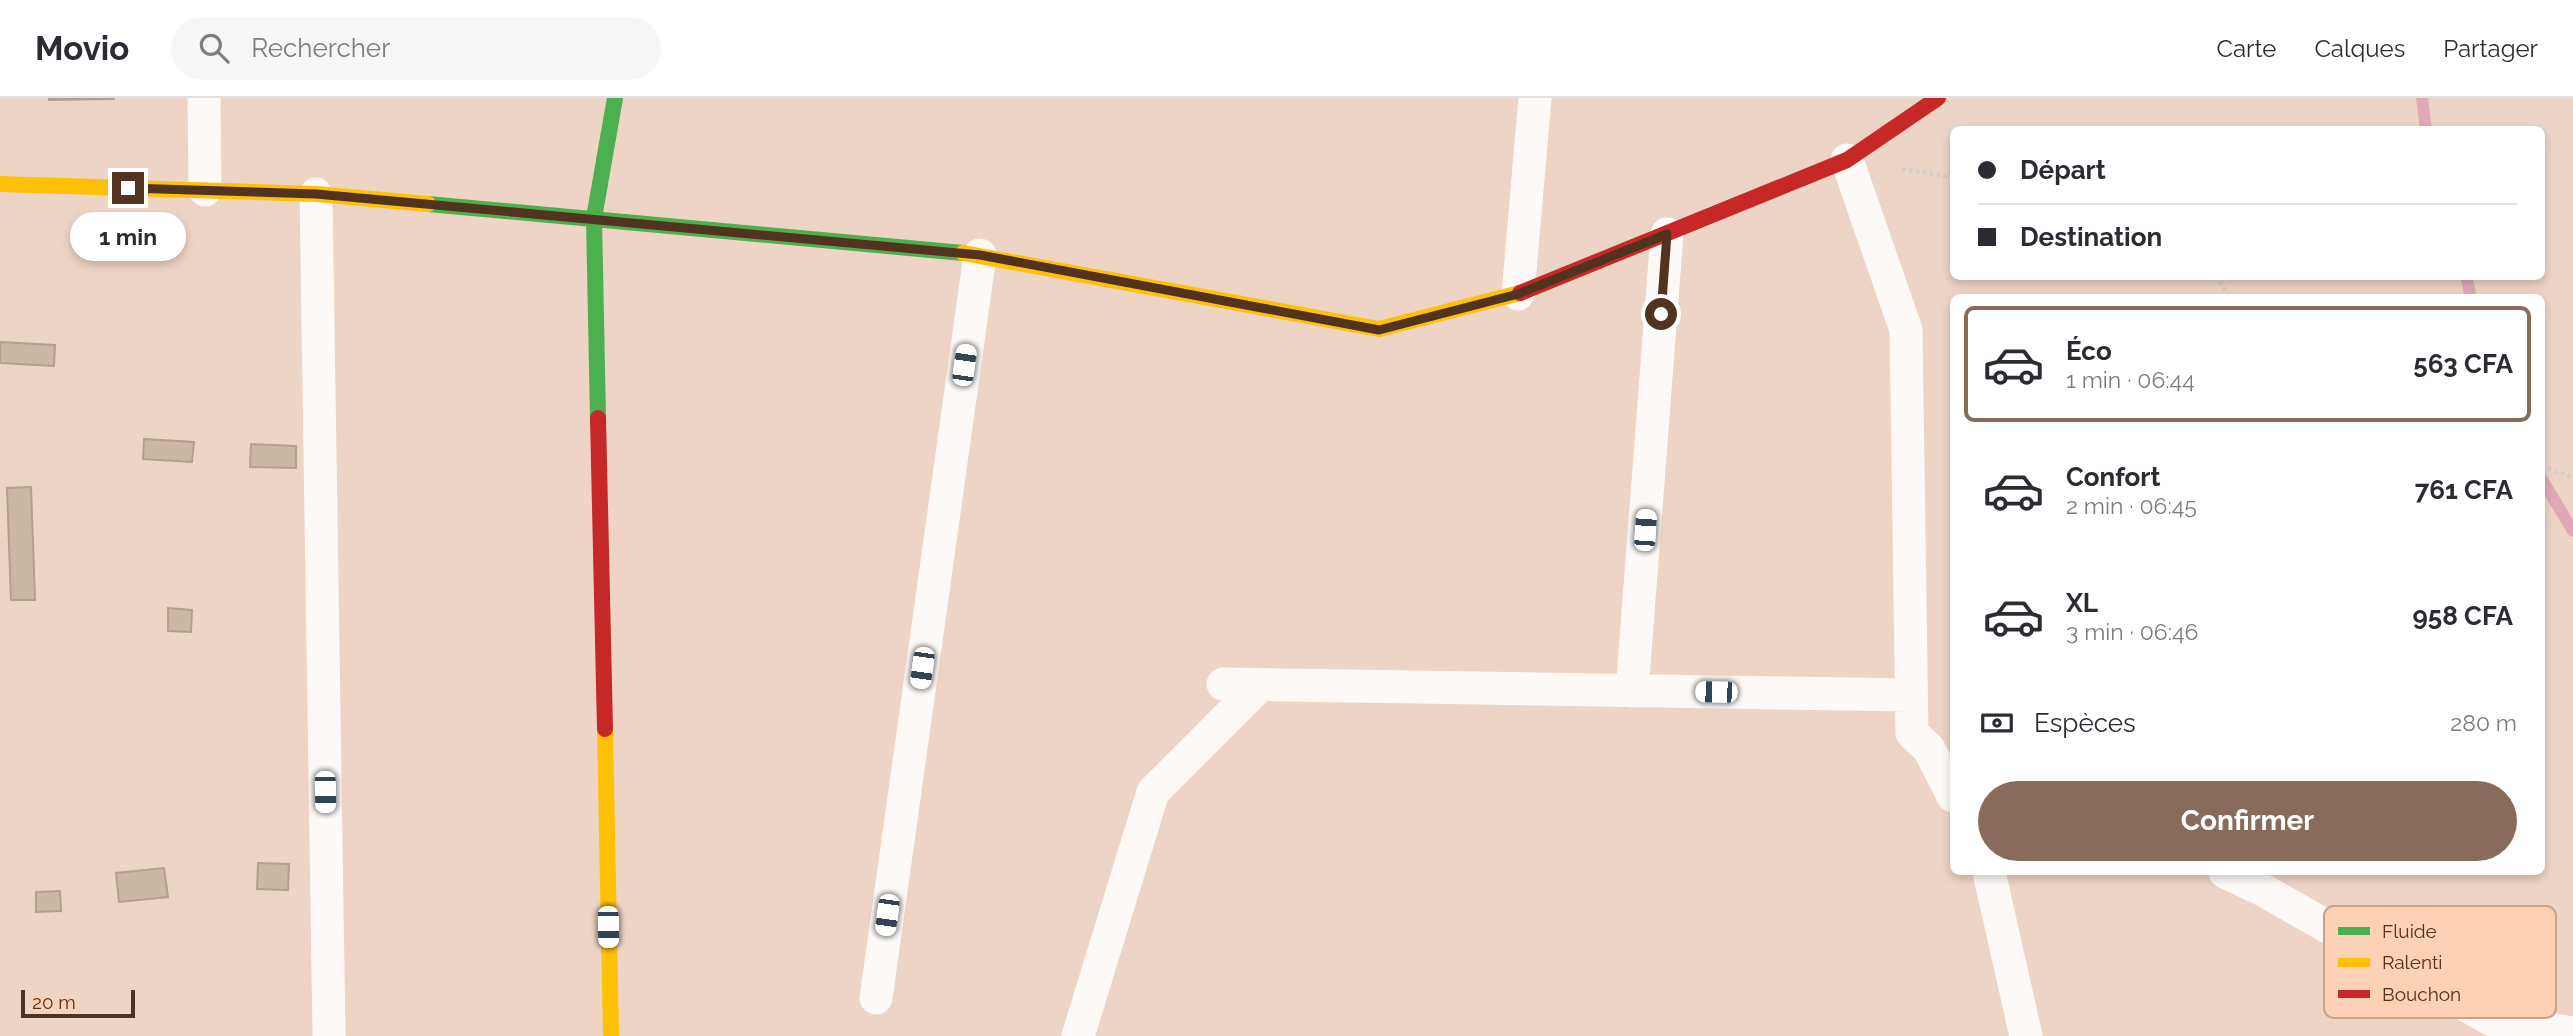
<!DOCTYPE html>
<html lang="fr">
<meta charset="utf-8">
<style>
:root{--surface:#fff;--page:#f7f7f7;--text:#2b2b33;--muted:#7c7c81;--line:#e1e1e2;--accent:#886b5a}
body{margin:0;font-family:Raleway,sans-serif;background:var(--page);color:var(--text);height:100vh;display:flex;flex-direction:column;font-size:26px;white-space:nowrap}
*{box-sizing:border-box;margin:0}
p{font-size:23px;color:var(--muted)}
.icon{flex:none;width:38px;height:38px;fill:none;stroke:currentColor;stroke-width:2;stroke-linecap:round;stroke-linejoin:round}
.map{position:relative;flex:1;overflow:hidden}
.panel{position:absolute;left:1950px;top:196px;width:595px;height:581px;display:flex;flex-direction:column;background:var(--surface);border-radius:10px;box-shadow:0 4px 10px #0003}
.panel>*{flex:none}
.banner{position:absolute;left:1950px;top:28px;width:595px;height:154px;border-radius:10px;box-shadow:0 4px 10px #0003;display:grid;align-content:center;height:154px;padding:0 28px;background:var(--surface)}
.scale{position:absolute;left:21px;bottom:18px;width:114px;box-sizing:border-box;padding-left:7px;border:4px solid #513320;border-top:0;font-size:19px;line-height:24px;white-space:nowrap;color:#513320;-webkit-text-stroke:5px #fdd1b5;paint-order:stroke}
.end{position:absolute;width:32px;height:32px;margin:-16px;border:9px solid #513320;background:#fff;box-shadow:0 0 0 4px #fff}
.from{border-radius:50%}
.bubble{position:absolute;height:49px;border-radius:24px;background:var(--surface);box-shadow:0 4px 10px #0003;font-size:23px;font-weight:700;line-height:49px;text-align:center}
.car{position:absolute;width:21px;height:42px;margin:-21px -10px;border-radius:9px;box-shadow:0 0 5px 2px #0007;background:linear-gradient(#fff 24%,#345 0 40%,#fff 0 76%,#345 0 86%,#fff 0)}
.banner b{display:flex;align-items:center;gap:24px;height:66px;font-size:26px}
.banner b+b{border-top:2px solid var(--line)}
.banner i{width:18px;height:18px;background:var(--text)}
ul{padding:12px 0 0;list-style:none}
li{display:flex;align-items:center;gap:21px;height:116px;margin:0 14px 10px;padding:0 14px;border:4px solid transparent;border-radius:10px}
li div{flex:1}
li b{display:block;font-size:26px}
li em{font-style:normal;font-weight:700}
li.on{border-color:var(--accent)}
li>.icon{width:63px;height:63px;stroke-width:1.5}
.pay{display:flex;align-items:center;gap:18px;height:77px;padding:0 28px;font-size:26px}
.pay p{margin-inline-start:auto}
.button{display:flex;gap:14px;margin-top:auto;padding:14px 28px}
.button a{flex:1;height:80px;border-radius:42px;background:var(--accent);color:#fff;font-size:28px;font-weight:700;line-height:80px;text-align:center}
header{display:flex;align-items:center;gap:42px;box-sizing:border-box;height:98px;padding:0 35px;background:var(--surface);border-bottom:2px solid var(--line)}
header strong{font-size:33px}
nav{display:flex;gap:38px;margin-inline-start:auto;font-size:24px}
.search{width:490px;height:63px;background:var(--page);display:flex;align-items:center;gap:18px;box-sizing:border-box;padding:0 24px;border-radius:38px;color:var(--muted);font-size:26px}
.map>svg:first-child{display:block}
</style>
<header>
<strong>Movio</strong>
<div class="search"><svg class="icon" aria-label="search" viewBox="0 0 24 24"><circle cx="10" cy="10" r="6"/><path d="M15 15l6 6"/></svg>Rechercher</div>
<nav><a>Carte</a><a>Calques</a><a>Partager</a></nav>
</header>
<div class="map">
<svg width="2573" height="938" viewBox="0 0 2573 938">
<rect width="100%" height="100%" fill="#edd4c5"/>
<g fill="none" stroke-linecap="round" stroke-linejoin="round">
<path stroke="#e0a9b8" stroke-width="12" d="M 2422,0 L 2426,32
M 2466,178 L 2471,200
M 2541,380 L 2573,433"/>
</g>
<path fill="#ccb7a3" stroke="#b39f8a" stroke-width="2" d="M 49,0 L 114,0 L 114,1 L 49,2 Z
M 0,244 L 55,247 L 54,268 L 0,265 Z
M 144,341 L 194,344 L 192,364 L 143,361 Z
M 251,346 L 296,348 L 296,370 L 250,369 Z
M 31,389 L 35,502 L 11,502 L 7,390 Z
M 168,510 L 192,512 L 191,534 L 168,533 Z
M 258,765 L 289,766 L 288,792 L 257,791 Z
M 164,770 L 168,799 L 119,804 L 116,775 Z
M 60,793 L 61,813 L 36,814 L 36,794 Z"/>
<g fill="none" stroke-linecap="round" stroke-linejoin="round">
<path stroke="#d5cdc8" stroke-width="4.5" stroke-dasharray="3.5 3.5" stroke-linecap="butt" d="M 1902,71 L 1953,79
M 2216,178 L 2231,200
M 2541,368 L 2573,379"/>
<path stroke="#fcf9f6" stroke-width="33" d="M 204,0 L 205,92
M 1847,62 L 1906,232 L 1912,635 L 1929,651 L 1953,698
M 316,96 L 329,938
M 1518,196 L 1535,0
M 1223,586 L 1911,597
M 1632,593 L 1667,136
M 1989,774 L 2026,938
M 2225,774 L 2261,791 L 2492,922 L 2573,935
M 876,900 L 980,157
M 1078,938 L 1153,694 L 1260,587"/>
<path stroke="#4caf50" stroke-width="16" d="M 428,106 L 963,155
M 598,320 L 594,120 L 615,0"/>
<path stroke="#ffc107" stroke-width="16" d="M 0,86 L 316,96 L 428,106
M 963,155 L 1379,231 L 1520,195
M 605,631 L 611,938"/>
<path stroke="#c62828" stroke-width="16" d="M 1520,195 L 1847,62 L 1938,0
M 598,320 L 605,631"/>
</g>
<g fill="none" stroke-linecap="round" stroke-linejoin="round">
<path stroke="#513320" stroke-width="9" d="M 128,90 L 316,96 L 980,157 L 1379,232 L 1518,196 L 1667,136 L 1661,216"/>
</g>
<rect x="2324" y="808" width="232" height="112" rx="10" fill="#fdd1b5" stroke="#c9a288" stroke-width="2"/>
<rect x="2338" y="829" width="32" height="8" fill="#4caf50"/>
<rect x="2338" y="860" width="32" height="9" fill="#ffc107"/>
<rect x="2338" y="892" width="32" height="8" fill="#c62828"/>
<g font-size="19" fill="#513320">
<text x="2382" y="840">Fluide</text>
<text x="2382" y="871">Ralenti</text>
<text x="2382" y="903">Bouchon</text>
</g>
</svg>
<div class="scale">20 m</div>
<i class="end from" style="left:1661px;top:216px"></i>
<i class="end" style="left:128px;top:90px"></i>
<div class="bubble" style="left:70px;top:114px;width:116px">1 min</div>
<i class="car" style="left:964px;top:267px;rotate:8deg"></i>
<i class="car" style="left:1645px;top:432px;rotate:4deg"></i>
<i class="car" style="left:922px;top:570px;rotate:188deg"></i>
<i class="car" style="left:1716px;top:594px;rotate:271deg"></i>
<i class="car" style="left:325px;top:694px;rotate:179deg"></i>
<i class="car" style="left:887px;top:817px;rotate:188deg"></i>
<i class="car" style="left:608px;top:829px;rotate:179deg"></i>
<div class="banner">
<b><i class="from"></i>Départ</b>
<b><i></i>Destination</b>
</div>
<section class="panel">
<ul>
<li class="on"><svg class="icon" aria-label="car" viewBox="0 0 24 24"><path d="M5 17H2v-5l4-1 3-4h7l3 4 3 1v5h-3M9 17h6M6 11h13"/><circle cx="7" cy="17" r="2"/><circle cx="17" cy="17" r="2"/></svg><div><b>Éco</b><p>1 min · 06:44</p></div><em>563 CFA</em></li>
<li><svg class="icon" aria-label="car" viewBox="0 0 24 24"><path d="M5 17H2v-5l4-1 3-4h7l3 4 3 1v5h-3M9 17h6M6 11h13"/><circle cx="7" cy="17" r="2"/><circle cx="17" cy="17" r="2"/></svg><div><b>Confort</b><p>2 min · 06:45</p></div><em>761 CFA</em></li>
<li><svg class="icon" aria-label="car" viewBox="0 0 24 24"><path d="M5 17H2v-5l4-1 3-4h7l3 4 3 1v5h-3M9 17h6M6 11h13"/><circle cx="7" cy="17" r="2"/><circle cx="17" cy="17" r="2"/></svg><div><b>XL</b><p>3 min · 06:46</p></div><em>958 CFA</em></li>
</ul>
<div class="pay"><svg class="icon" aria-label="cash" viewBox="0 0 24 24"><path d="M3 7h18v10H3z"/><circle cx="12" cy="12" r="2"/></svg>Espèces<p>280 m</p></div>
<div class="button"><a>Confirmer</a></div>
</section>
</div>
